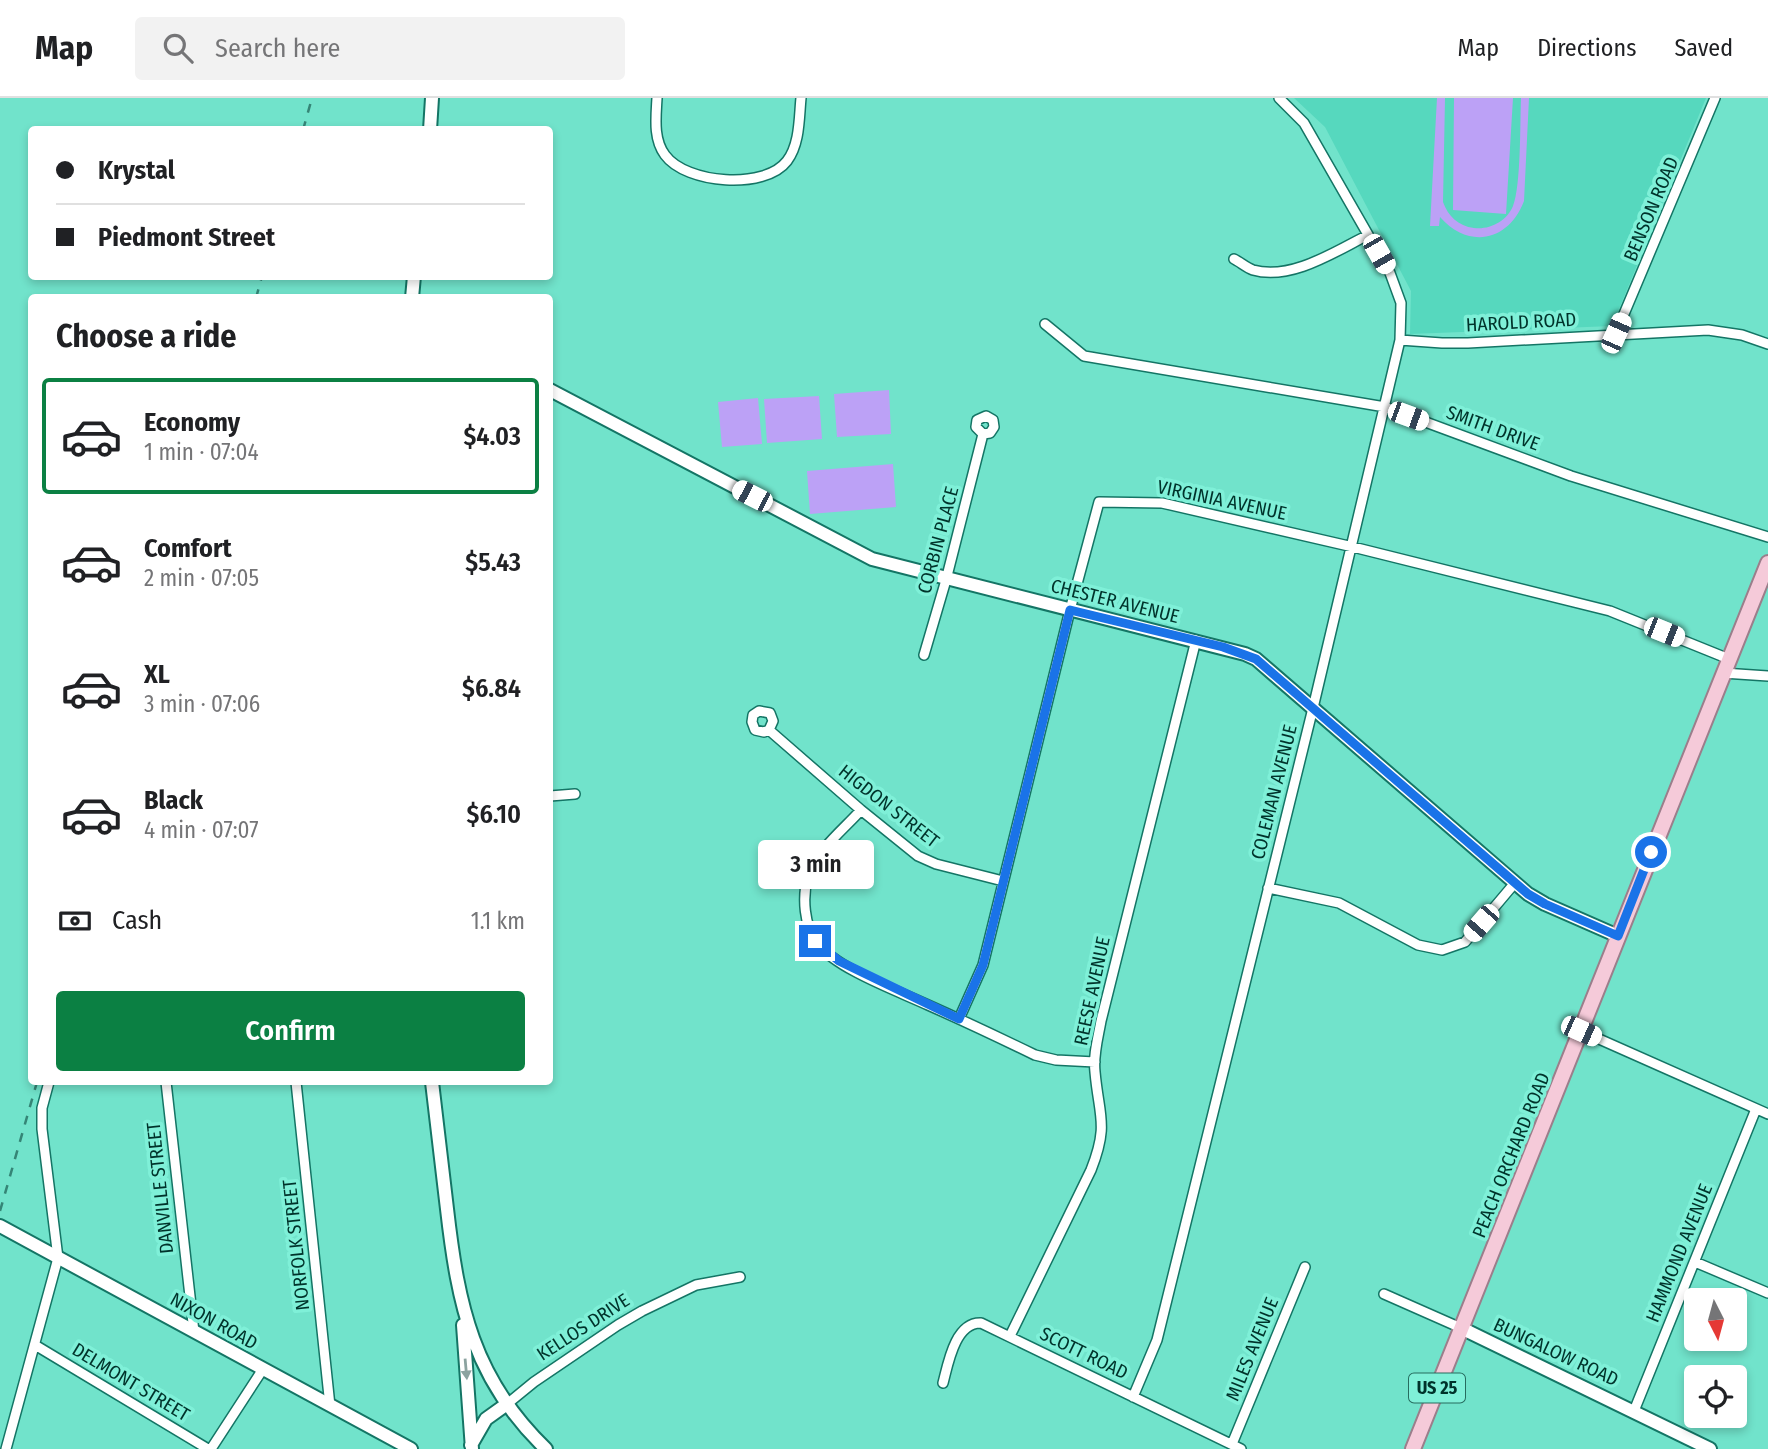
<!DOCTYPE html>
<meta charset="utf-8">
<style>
:root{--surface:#fff;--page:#f2f2f2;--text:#202124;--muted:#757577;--line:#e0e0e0;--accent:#0b8043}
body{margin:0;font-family:"Fira Sans Condensed",sans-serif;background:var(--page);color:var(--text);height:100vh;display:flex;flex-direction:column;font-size:26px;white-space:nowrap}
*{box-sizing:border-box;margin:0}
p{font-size:23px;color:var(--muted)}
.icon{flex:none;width:38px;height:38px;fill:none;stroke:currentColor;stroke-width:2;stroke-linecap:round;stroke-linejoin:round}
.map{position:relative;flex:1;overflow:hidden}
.sheet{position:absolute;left:28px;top:196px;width:525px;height:791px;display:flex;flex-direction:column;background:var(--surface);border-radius:7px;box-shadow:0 4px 10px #0003}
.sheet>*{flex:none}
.banner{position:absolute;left:28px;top:28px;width:525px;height:154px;border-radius:7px;box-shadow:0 4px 10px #0003;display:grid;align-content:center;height:154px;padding:0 28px;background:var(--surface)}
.needle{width:46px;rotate:174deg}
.controls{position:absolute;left:1684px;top:1190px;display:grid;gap:14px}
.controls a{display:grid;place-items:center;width:63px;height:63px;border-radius:7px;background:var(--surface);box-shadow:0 4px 10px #0003;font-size:35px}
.end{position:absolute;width:32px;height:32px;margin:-16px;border:9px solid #1a73e8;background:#fff;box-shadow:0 0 0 4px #fff}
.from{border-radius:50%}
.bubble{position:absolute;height:49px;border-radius:7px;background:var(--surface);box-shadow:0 4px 10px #0003;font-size:23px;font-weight:600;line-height:49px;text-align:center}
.car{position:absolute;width:21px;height:42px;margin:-21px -10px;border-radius:9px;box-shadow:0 0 5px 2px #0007;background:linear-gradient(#fff 24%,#345 0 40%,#fff 0 76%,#345 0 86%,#fff 0)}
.banner b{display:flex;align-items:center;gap:24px;height:66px;font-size:26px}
.banner b+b{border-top:2px solid var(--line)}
.banner i{width:18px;height:18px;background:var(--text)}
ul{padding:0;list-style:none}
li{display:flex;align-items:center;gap:21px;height:116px;margin:0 14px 10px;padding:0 14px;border:4px solid transparent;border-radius:7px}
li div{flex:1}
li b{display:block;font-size:26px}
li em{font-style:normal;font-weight:600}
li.selected{border-color:var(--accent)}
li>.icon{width:63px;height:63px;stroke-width:1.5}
h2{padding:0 28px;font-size:32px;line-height:84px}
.pay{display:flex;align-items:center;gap:18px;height:77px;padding:0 28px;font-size:26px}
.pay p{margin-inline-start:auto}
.primary-button{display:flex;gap:14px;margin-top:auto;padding:14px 28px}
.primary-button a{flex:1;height:80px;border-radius:7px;background:var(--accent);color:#fff;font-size:28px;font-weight:600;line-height:80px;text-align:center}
header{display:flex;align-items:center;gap:42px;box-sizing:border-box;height:98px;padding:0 35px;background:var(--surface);border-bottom:2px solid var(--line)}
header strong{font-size:33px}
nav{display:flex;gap:38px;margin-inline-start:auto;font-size:24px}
.search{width:490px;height:63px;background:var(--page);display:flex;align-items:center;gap:18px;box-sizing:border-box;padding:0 24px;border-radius:7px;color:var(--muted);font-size:26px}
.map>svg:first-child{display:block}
</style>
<header>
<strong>Map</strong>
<div class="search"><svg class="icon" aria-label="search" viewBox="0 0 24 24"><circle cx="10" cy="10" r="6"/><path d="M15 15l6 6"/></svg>Search here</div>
<nav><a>Map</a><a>Directions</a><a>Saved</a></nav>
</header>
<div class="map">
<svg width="1768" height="1351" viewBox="0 0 1768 1351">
<rect width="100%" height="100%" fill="#71e3cb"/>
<path fill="#56d8be" d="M 1294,0 L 1706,0 L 1612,228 L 1410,236 L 1411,193 L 1325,29 Z"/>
<path fill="#bca1f6" d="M 1437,0 L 1445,0 L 1443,104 C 1448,118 1458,128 1474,130 C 1490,132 1507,123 1513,108 C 1521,88 1520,25 1521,0 L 1529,0 L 1524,103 C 1509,143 1469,152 1440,119 L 1439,128 L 1430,128 Z
M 1454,0 L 1513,0 L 1506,116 L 1453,112 Z
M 889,292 L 891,336 L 837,339 L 834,296 Z
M 819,298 L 822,341 L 767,345 L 764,301 Z
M 758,300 L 762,346 L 722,349 L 718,304 Z
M 893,366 L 896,409 L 810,416 L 807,373 Z"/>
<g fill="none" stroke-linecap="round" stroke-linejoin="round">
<defs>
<path id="street" d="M 657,0 C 656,19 653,41 665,57 C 686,86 765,92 787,63 C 800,46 799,20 801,0
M 1234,161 C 1240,164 1247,170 1253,172 C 1291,183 1336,153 1368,137
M 1045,226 L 1084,258 L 1385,309 L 1571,378 L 1768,439
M 1616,235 L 1715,0
M 1400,242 L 1442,245 L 1468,245 L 1708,232 L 1742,237 L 1768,246
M 924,557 L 946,482 L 983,336 L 990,335 L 994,329 L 993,322 L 986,318 L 977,322 L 976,329 L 983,336
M 1723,575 L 1768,578
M 769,632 L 773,623 L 770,615 L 759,613 L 753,617 L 752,624 L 755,632 L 764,634 L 769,632 L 861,712 L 918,758 L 936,766 L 1003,783
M 550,698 L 575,696
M 861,712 C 843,732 817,752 808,778 C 802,799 804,828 817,845 C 837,871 898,893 928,907 C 964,923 1000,940 1035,957 L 1056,962 L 1095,964
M 1268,790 L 1339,805 L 1418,847 L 1442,852 L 1465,844 L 1514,786
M 959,921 L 983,867 L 1070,512 L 1099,404 L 1162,405 L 1353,449 L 1610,513 L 1729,561
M 1581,933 L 1768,1016
M 166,984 L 194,1234
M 296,984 L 330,1308
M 1695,1164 L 1768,1195
M 1384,1196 L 1461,1230
M 1010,1238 L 1091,1072 C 1109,1026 1099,1019 1095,974 C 1093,957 1098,940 1101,923 L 1196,542
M 35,1247 L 208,1351
M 943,1285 C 948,1266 955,1224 981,1225 L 1241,1351
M 1133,1299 L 1157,1242 L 1313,610 L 1400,242 L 1401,205 L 1390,175 L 1304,25 L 1279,0
M 507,1306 L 534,1284 L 618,1227 L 642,1213 L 696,1187 L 740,1179
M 1634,1313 L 1756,1011
M 1232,1346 L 1305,1169
M 6,1351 L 58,1160 L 42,1031 L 42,1010 L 49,984
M 211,1351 L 263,1271"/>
<path id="secondary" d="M 430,32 L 432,0
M 412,200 L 414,178
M 550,292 L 872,461 L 1245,556 L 1256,561 L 1528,796 L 1545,806 L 1618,838
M 432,984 C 437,1026 442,1068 447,1111 C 458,1207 473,1281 546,1351
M 0,1128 L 411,1351
M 463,1227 L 472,1351
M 1461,1230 L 1710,1351
M 471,1347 L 486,1321 L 507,1306"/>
<path id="primary" d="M 1413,1351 L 1768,465"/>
</defs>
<use href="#street" stroke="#147565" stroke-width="12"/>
<use href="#secondary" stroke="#147565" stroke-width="16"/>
<use href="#primary" stroke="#9b7e8b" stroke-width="18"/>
<use href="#street" stroke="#fff" stroke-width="9"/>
<use href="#secondary" stroke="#fff" stroke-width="12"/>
<use href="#primary" stroke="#f5cad9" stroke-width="14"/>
<path stroke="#358576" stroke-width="2.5" stroke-dasharray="9 9" stroke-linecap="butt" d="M 303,32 L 312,0
M 256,200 L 262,178
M 0,1113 L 37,984"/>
</g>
<defs><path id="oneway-solid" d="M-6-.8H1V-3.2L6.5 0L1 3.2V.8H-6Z" transform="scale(1.75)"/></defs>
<use fill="#8ca3a0" href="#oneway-solid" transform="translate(466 1271) rotate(85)"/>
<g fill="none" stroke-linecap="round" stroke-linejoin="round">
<path stroke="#1a73e8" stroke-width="9" d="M 815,843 L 839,863 L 959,921 L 983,867 L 1070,512 L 1223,549 L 1256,561 L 1528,796 L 1545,806 L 1618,838 L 1651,754"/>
</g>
<g text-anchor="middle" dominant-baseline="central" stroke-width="7" stroke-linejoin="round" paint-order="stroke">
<rect fill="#7ff0d8" stroke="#266c5f" stroke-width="2" x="1409" y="1275.5" width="56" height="29" rx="5"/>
<g font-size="18" font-weight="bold" fill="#00332b">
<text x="1437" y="1290">US 25</text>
</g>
<g font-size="19" fill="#00332b" stroke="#7ff0d8">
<text transform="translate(1651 111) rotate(-67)">BENSON ROAD</text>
<text transform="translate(1521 224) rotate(-3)">HAROLD ROAD</text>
<text transform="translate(1493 330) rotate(20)">SMITH DRIVE</text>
<text transform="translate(1222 402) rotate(12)">VIRGINIA AVENUE</text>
<text transform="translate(938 442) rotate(-75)">CORBIN PLACE</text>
<text transform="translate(1115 503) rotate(14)">CHESTER AVENUE</text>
<text transform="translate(1274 694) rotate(-76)">COLEMAN AVENUE</text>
<text transform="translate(889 708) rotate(38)">HIGDON STREET</text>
<text transform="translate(1092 893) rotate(-78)">REESE AVENUE</text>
<text transform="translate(1511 1057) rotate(-68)">PEACH ORCHARD ROAD</text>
<text transform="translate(160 1090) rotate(-96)">DANVILLE STREET</text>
<text transform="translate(296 1147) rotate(-96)">NORFOLK STREET</text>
<text transform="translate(1679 1155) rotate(-68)">HAMMOND AVENUE</text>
<text transform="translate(214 1223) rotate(29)">NIXON ROAD</text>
<text transform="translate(583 1229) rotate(-33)">KELLOS DRIVE</text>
<text transform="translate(1252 1251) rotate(-68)">MILES AVENUE</text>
<text transform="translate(1556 1254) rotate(25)">BUNGALOW ROAD</text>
<text transform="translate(1084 1255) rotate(26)">SCOTT ROAD</text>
<text transform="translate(131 1284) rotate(31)">DELMONT STREET</text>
</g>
</g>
</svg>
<div class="controls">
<a><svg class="needle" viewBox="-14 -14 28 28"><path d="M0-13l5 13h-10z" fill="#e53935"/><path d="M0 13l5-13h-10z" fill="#757577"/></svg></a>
<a><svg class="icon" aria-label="locate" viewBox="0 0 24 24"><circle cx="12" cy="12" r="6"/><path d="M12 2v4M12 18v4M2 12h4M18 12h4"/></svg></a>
</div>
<i class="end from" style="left:1651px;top:754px"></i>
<i class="end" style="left:815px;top:843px"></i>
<div class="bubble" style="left:758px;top:742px;width:116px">3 min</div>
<i class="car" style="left:1379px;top:156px;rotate:150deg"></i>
<i class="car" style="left:1616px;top:235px;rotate:24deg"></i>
<i class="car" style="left:1408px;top:318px;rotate:110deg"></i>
<i class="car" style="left:752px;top:398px;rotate:297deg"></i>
<i class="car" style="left:1664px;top:534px;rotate:112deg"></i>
<i class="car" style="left:1481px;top:825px;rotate:221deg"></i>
<i class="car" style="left:1581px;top:933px;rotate:114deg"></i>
<div class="banner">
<b><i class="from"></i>Krystal</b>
<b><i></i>Piedmont Street</b>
</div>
<section class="sheet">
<h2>Choose a ride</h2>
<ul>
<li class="selected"><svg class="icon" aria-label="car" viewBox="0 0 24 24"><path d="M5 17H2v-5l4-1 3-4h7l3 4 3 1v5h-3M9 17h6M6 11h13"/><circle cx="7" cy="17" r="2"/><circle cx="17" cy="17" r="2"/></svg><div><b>Economy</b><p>1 min · 07:04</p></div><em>$4.03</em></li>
<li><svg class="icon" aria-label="car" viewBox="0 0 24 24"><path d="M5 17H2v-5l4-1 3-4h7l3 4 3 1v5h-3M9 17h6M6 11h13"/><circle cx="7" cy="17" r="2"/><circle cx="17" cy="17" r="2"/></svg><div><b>Comfort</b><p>2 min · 07:05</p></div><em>$5.43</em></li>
<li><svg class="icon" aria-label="car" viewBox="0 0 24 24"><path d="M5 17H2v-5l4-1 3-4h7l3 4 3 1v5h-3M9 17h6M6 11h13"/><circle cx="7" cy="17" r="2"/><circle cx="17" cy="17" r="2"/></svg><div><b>XL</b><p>3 min · 07:06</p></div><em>$6.84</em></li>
<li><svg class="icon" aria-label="car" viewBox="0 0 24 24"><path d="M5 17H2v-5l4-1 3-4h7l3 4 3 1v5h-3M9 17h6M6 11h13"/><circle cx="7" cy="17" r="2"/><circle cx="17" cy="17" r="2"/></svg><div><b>Black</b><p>4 min · 07:07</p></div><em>$6.10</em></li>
</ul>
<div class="pay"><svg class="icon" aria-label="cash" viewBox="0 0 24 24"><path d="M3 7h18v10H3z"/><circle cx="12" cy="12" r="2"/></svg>Cash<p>1.1 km</p></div>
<div class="primary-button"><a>Confirm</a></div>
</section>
</div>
